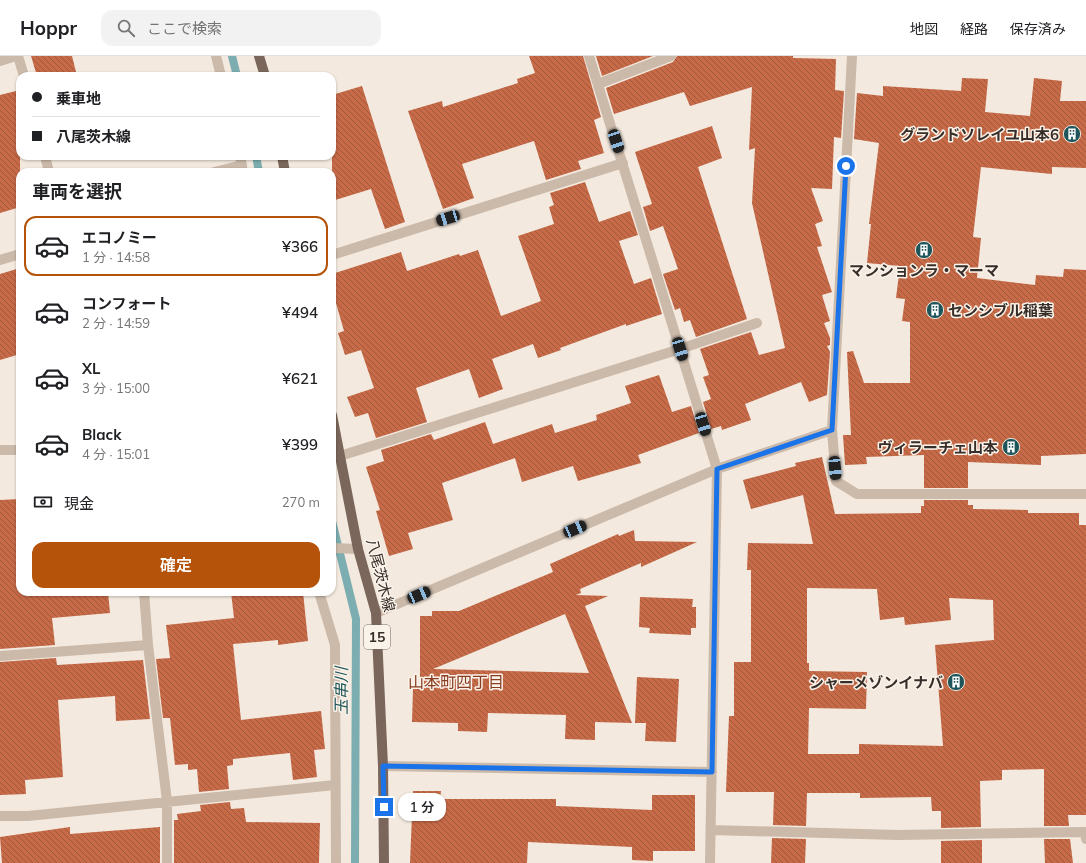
<!DOCTYPE html>
<html lang="ja">
<meta charset="utf-8">
<style>
:root{--surface:#fff;--page:#f2f2f2;--text:#202124;--muted:#757577;--line:#e0e0e0;--accent:#b45309}
body{margin:0;font-family:Mulish,"Noto Sans JP",sans-serif;background:var(--page);color:var(--text);height:100vh;display:flex;flex-direction:column;font-size:15px;white-space:nowrap}
*{box-sizing:border-box;margin:0}
p{font-size:13px;color:var(--muted)}
.icon{flex:none;width:22px;height:22px;fill:none;stroke:currentColor;stroke-width:2;stroke-linecap:round;stroke-linejoin:round}
.map{position:relative;flex:1;overflow:hidden}
.side{position:absolute;left:16px;top:112px;width:320px;height:428px;display:flex;flex-direction:column;background:var(--surface);border-radius:12px;box-shadow:0 1px 3px #0004}
.side>*{flex:none}
.banner{position:absolute;left:16px;top:16px;width:320px;height:88px;border-radius:12px;box-shadow:0 1px 3px #0004;display:grid;align-content:center;height:88px;padding:0 16px;background:var(--surface)}
.end{position:absolute;width:18px;height:18px;margin:-9px;border:5px solid #1a73e8;background:#fff;box-shadow:0 0 0 2px #fff}
.from{border-radius:50%}
.bubble{position:absolute;height:28px;border-radius:12px;background:var(--surface);box-shadow:0 1px 3px #0004;font-size:13px;font-weight:600;line-height:28px;text-align:center}
.car{position:absolute;width:12px;height:24px;margin:-12px -6px;border-radius:5px;box-shadow:0 0 3px 1px #0007;background:linear-gradient(#222 24%,#8ab4d8 0 40%,#222 0 76%,#8ab4d8 0 86%,#222 0)}
.banner b{display:flex;align-items:center;gap:14px;height:38px;font-size:15px}
.banner b+b{border-top:1px solid var(--line)}
.banner i{width:10px;height:10px;background:var(--text)}
ul{padding:0;list-style:none}
li{display:flex;align-items:center;gap:12px;height:60px;margin:0 8px 6px;padding:0 8px;border:2px solid transparent;border-radius:12px}
li div{flex:1}
li b{display:block;font-size:15px}
li em{font-style:normal;font-weight:600}
li.active{border-color:var(--accent)}
li>.icon{width:36px;height:36px;stroke-width:1.5}
h2{padding:0 16px;font-size:18px;line-height:48px}
.pay{display:flex;align-items:center;gap:10px;height:44px;padding:0 16px;font-size:15px}
.pay p{margin-inline-start:auto}
.primary-button{display:flex;gap:8px;margin-top:auto;padding:8px 16px}
.primary-button a{flex:1;height:46px;border-radius:12px;background:var(--accent);color:#fff;font-size:16px;font-weight:600;line-height:46px;text-align:center}
header{display:flex;align-items:center;gap:24px;box-sizing:border-box;height:56px;padding:0 20px;background:var(--surface);border-bottom:1px solid var(--line)}
header strong{font-size:19px}
nav{display:flex;gap:22px;margin-inline-start:auto;font-size:14px}
.search{width:280px;height:36px;background:var(--page);display:flex;align-items:center;gap:10px;box-sizing:border-box;padding:0 14px;border-radius:12px;color:var(--muted);font-size:15px}
.map>svg:first-child{display:block}
</style>
<header>
<strong>Hoppr</strong>
<div class="search"><svg class="icon" aria-label="search" viewBox="0 0 24 24"><circle cx="10" cy="10" r="6"/><path d="M15 15l6 6"/></svg>ここで検索</div>
<nav><a>地図</a><a>経路</a><a>保存済み</a></nav>
</header>
<div class="map">
<svg width="1086" height="807" viewBox="0 0 1086 807">
<defs>
<pattern id="building-back-hatch" width="6" height="6" patternUnits="userSpaceOnUse"><rect width="6" height="6" fill="#c66a48"/><path d="M-1 5l2 2M0 0l6 6M5-1l2 2" fill="none" stroke="#a2583c"/></pattern>
</defs>
<rect width="100%" height="100%" fill="#f3e9de"/>
<g fill="none" stroke-linecap="round" stroke-linejoin="round">
<path stroke="#7cadb0" stroke-width="8" d="M 232,0 L 237,20
M 256,100 L 259,116
M 332,465 L 356,563 L 355,807"/>
</g>
<path fill="url(#building-back-hatch)" fill-rule="evenodd" d="M 31,0 L 72,0 L 77,20 L 37,20 Z
M 529,0 L 583,0 L 601,61 L 594,64 L 604,97 L 578,105 L 581,113 L 546,124 L 534,85 L 462,108 L 474,142 L 443,153 L 408,55 L 442,45 L 443,51 L 518,27 L 517,23 L 535,17 Z
M 596,0 L 653,0 L 602,20 Z
M 677,0 L 793,0 L 793,2 L 836,3 L 835,34 L 844,35 L 841,82 L 834,81 L 832,133 L 811,132 L 823,165 L 815,168 L 822,190 L 817,191 L 832,236 L 822,239 L 830,265 L 824,267 L 830,282 L 830,289 L 827,290 L 830,296 L 827,339 L 809,346 L 801,326 L 745,348 L 751,364 L 722,374 L 721,370 L 711,373 L 703,346 L 711,343 L 703,321 L 709,319 L 700,293 L 751,276 L 759,299 L 785,292 L 752,147 L 755,92 L 749,94 L 752,31 L 690,50 L 684,36 L 614,58 L 606,32 L 673,6 Z
M 962,22 L 988,23 L 985,56 L 1030,60 L 1034,22 L 1062,25 L 1060,45 L 1086,45 L 1086,112 L 1052,111 L 1052,118 L 981,111 L 973,181 L 981,182 L 977,222 L 1035,229 L 1036,219 L 1063,221 L 1064,213 L 1086,214 L 1086,398 L 1041,400 L 1041,409 L 968,406 L 968,432 L 924,432 L 924,399 L 866,401 L 867,408 L 845,409 L 843,379 L 851,379 L 847,296 L 853,295 L 864,327 L 910,327 L 910,266 L 902,265 L 905,243 L 896,242 L 900,210 L 867,207 L 871,168 L 869,168 L 879,87 L 854,83 L 857,37 L 883,40 L 883,30 L 961,35 Z
M 362,30 L 405,166 L 385,173 L 371,133 L 332,145 L 332,39 Z
M 20,34 L 20,151 L 0,157 L 0,39 Z
M 712,70 L 722,102 L 698,111 L 747,263 L 696,281 L 690,264 L 684,266 L 680,252 L 675,254 L 663,218 L 678,213 L 663,170 L 650,175 L 643,151 L 652,148 L 635,96 Z
M 585,126 L 599,166 L 630,155 L 638,179 L 619,185 L 634,228 L 651,222 L 662,258 L 626,270 L 626,268 L 560,292 L 561,294 L 538,302 L 533,288 L 492,303 L 503,333 L 479,342 L 469,313 L 416,332 L 427,366 L 376,382 L 368,357 L 355,361 L 347,341 L 374,332 L 361,294 L 345,299 L 338,277 L 344,275 L 332,233 L 332,218 L 401,196 L 407,215 L 459,198 L 460,200 L 478,194 L 501,260 L 541,245 L 518,180 L 554,168 L 549,151 L 554,149 L 550,137 Z
M 20,212 L 20,298 L 0,304 L 0,218 Z
M 659,319 L 672,356 L 691,350 L 699,377 L 638,399 L 641,407 L 578,425 L 573,410 L 522,426 L 515,402 L 442,427 L 453,464 L 408,477 L 413,493 L 389,500 L 376,455 L 380,454 L 366,411 L 384,405 L 381,394 L 431,378 L 434,384 L 485,366 L 493,388 L 552,368 L 555,377 L 597,364 L 596,359 L 631,347 L 625,330 Z
M 822,401 L 835,458 L 921,457 L 921,450 L 924,450 L 924,444 L 968,444 L 968,449 L 973,449 L 973,453 L 1028,454 L 1028,457 L 1079,457 L 1079,469 L 1086,469 L 1086,759 L 1068,759 L 1069,770 L 1044,770 L 1044,713 L 1002,714 L 1002,724 L 980,725 L 981,771 L 941,772 L 941,755 L 932,755 L 931,741 L 860,742 L 860,737 L 807,737 L 806,770 L 773,769 L 774,736 L 726,736 L 729,660 L 734,660 L 734,606 L 751,606 L 751,514 L 747,514 L 748,487 L 813,488 L 803,439 L 751,453 L 743,424 L 796,410 L 795,407 ZM 807,532 L 877,533 L 880,564 L 904,561 L 905,569 L 951,564 L 949,542 L 993,544 L 994,584 L 935,589 L 943,690 L 859,688 L 859,698 L 808,698 L 809,652 L 866,653 L 867,616 L 809,615 L 809,607 L 807,607 Z
M 20,443 L 20,536 L 108,536 L 110,557 L 52,562 L 55,589 L 0,593 L 0,444 Z
M 634,474 L 635,485 L 697,486 L 641,511 L 641,507 L 580,533 L 581,537 L 576,539 L 608,540 L 585,550 L 632,667 L 595,666 L 595,684 L 565,683 L 566,659 L 488,657 L 487,676 L 458,675 L 458,667 L 412,666 L 413,633 L 420,633 L 420,560 L 432,560 L 432,555 L 459,555 L 553,516 L 550,508 L 618,478 L 619,480 ZM 565,558 L 589,617 L 433,613 Z
M 231,536 L 303,536 L 308,585 L 278,589 L 278,584 L 233,588 L 241,664 L 321,655 L 325,693 L 314,694 L 317,721 L 293,724 L 290,697 L 233,703 L 233,709 L 227,710 L 229,733 L 199,736 L 197,713 L 188,714 L 188,708 L 175,709 L 170,662 L 163,662 L 156,603 L 170,602 L 166,569 L 234,562 Z
M 640,541 L 693,543 L 692,551 L 696,551 L 696,572 L 691,572 L 691,579 L 649,577 L 650,572 L 639,571 Z
M 56,602 L 57,609 L 143,604 L 150,663 L 116,665 L 115,640 L 58,644 L 63,721 L 25,724 L 26,738 L 0,739 L 0,606 Z
M 637,621 L 679,623 L 676,686 L 645,685 L 646,667 L 635,667 Z
M 413,735 L 441,735 L 440,743 L 556,743 L 556,750 L 652,754 L 652,739 L 695,739 L 695,795 L 653,795 L 653,805 L 632,804 L 632,791 L 528,786 L 527,807 L 410,807 Z
M 230,746 L 231,753 L 244,752 L 246,766 L 320,767 L 319,807 L 174,807 L 174,764 L 178,764 L 177,758 L 201,755 L 200,749 Z
M 70,771 L 70,778 L 160,771 L 160,807 L 2,807 L 0,781 Z
M 772,782 L 806,783 L 805,807 L 771,807 Z
M 1044,783 L 1070,783 L 1073,807 L 1045,807 Z
M 982,784 L 982,807 L 941,807 L 941,785 Z"/>
<g fill="none" stroke-linecap="round" stroke-linejoin="round">
<path stroke="#cbb9a9" stroke-width="10" d="M 18,0 L 24,20
M 216,0 L 221,20
M 589,0 L 717,413 L 710,807
M 852,0 L 832,374 L 836,425 L 857,438 L 1086,438
M 0,5 L 16,0
M 598,28 L 671,0
M 45,100 L 49,116
M 240,100 L 243,116
M 214,116 L 242,109
M 332,199 L 623,107
M 0,204 L 20,198
M 0,394 L 20,394
M 340,400 L 680,293 L 757,267
M 332,492 L 358,493
M 144,536 L 148,589 L 167,745 L 167,807
M 319,536 L 335,589 L 336,807
M 376,557 L 717,413 L 832,374
M 0,600 L 148,589
M 383,710 L 712,716
M 0,760 L 28,760 L 335,729
M 711,774 L 898,779 L 1085,776 L 1086,783"/>
<path stroke="#7a665a" stroke-width="10" d="M 259,0 L 265,20
M 282,100 L 285,116
M 332,359 L 358,493 L 376,557 L 383,710 L 384,807"/>
</g>
<g fill="none" stroke-linecap="round" stroke-linejoin="round">
<path stroke="#1a73e8" stroke-width="5" d="M 384,751 L 383,710 L 712,716 L 717,413 L 832,374 L 846,110"/>
</g>
<defs>
<symbol id="building-disc" viewBox="-11 -11 22 22"><circle r="9.5" fill="#1e555a" stroke="#faf3ea"/><path d="M-4-6H4V6H1V3H-1V6H-4ZM-2.5-4.3h1.7v1.8h-1.7ZM.8-4.3h1.7v1.8H.8ZM-2.5-1h1.7V.8h-1.7ZM.8-1h1.7V.8H.8Z" fill="#fff"/></symbol>
</defs>
<g fill-rule="evenodd">
<use href="#building-disc" x="1062" y="68" width="20" height="20"/>
<use href="#building-disc" x="914" y="184" width="20" height="20"/>
<use href="#building-disc" x="925" y="244" width="20" height="20"/>
<use href="#building-disc" x="1001" y="381" width="20" height="20"/>
<use href="#building-disc" x="946" y="616" width="20" height="20"/>
</g>
<g text-anchor="middle" dominant-baseline="central" stroke-width="3" stroke-linejoin="round" paint-order="stroke">
<rect fill="#faf3ea" stroke="#726963" stroke-width="1" x="364" y="569" width="26" height="24" rx="3"/>
<g font-size="14" font-weight="bold" fill="#382e29">
<text x="377" y="581">15</text>
</g>
<g font-size="15" font-weight="bold" fill="#382e29" stroke="#faf3ea" text-anchor="end">
<text x="1059" y="78">グランドソレイユ山本6</text>
<text x="924" y="214" text-anchor="middle">マンションラ・マーマ</text>
<text x="948" y="254" text-anchor="start">センシブル稲葉</text>
<text x="998" y="391">ヴィラーチェ山本</text>
<text x="943" y="626">シャーメゾンイナバ</text>
</g>
<g font-size="15" fill="#382e29" stroke="#faf3ea">
<text transform="translate(381 519) rotate(76)">八尾茨木線</text>
</g>
<g font-size="16" fill="#883c22" stroke="#faf3ea">
<text x="456" y="626">山本町四丁目</text>
</g>
<g font-size="16" font-style="italic" fill="#1e555a" stroke="#faf3ea">
<text transform="translate(341 635) rotate(-90)">玉串川</text>
</g>
</g>
</svg>
<i class="end from" style="left:846px;top:110px"></i>
<i class="end" style="left:384px;top:751px"></i>
<div class="bubble" style="left:398px;top:737px;width:48px">1 分</div>
<i class="car" style="left:616px;top:85px;rotate:162deg"></i>
<i class="car" style="left:448px;top:162px;rotate:253deg"></i>
<i class="car" style="left:680px;top:293px;rotate:163deg"></i>
<i class="car" style="left:703px;top:368px;rotate:163deg"></i>
<i class="car" style="left:835px;top:412px;rotate:175deg"></i>
<i class="car" style="left:575px;top:473px;rotate:67deg"></i>
<i class="car" style="left:419px;top:539px;rotate:67deg"></i>
<div class="banner">
<b><i class="from"></i>乗車地</b>
<b><i></i>八尾茨木線</b>
</div>
<section class="side">
<h2>車両を選択</h2>
<ul>
<li class="active"><svg class="icon" aria-label="car" viewBox="0 0 24 24"><path d="M5 17H2v-5l4-1 3-4h7l3 4 3 1v5h-3M9 17h6M6 11h13"/><circle cx="7" cy="17" r="2"/><circle cx="17" cy="17" r="2"/></svg><div><b>エコノミー</b><p>1 分 · 14:58</p></div><em>¥366</em></li>
<li><svg class="icon" aria-label="car" viewBox="0 0 24 24"><path d="M5 17H2v-5l4-1 3-4h7l3 4 3 1v5h-3M9 17h6M6 11h13"/><circle cx="7" cy="17" r="2"/><circle cx="17" cy="17" r="2"/></svg><div><b>コンフォート</b><p>2 分 · 14:59</p></div><em>¥494</em></li>
<li><svg class="icon" aria-label="car" viewBox="0 0 24 24"><path d="M5 17H2v-5l4-1 3-4h7l3 4 3 1v5h-3M9 17h6M6 11h13"/><circle cx="7" cy="17" r="2"/><circle cx="17" cy="17" r="2"/></svg><div><b>XL</b><p>3 分 · 15:00</p></div><em>¥621</em></li>
<li><svg class="icon" aria-label="car" viewBox="0 0 24 24"><path d="M5 17H2v-5l4-1 3-4h7l3 4 3 1v5h-3M9 17h6M6 11h13"/><circle cx="7" cy="17" r="2"/><circle cx="17" cy="17" r="2"/></svg><div><b>Black</b><p>4 分 · 15:01</p></div><em>¥399</em></li>
</ul>
<div class="pay"><svg class="icon" aria-label="cash" viewBox="0 0 24 24"><path d="M3 7h18v10H3z"/><circle cx="12" cy="12" r="2"/></svg>現金<p>270 m</p></div>
<div class="primary-button"><a>確定</a></div>
</section>
</div>
